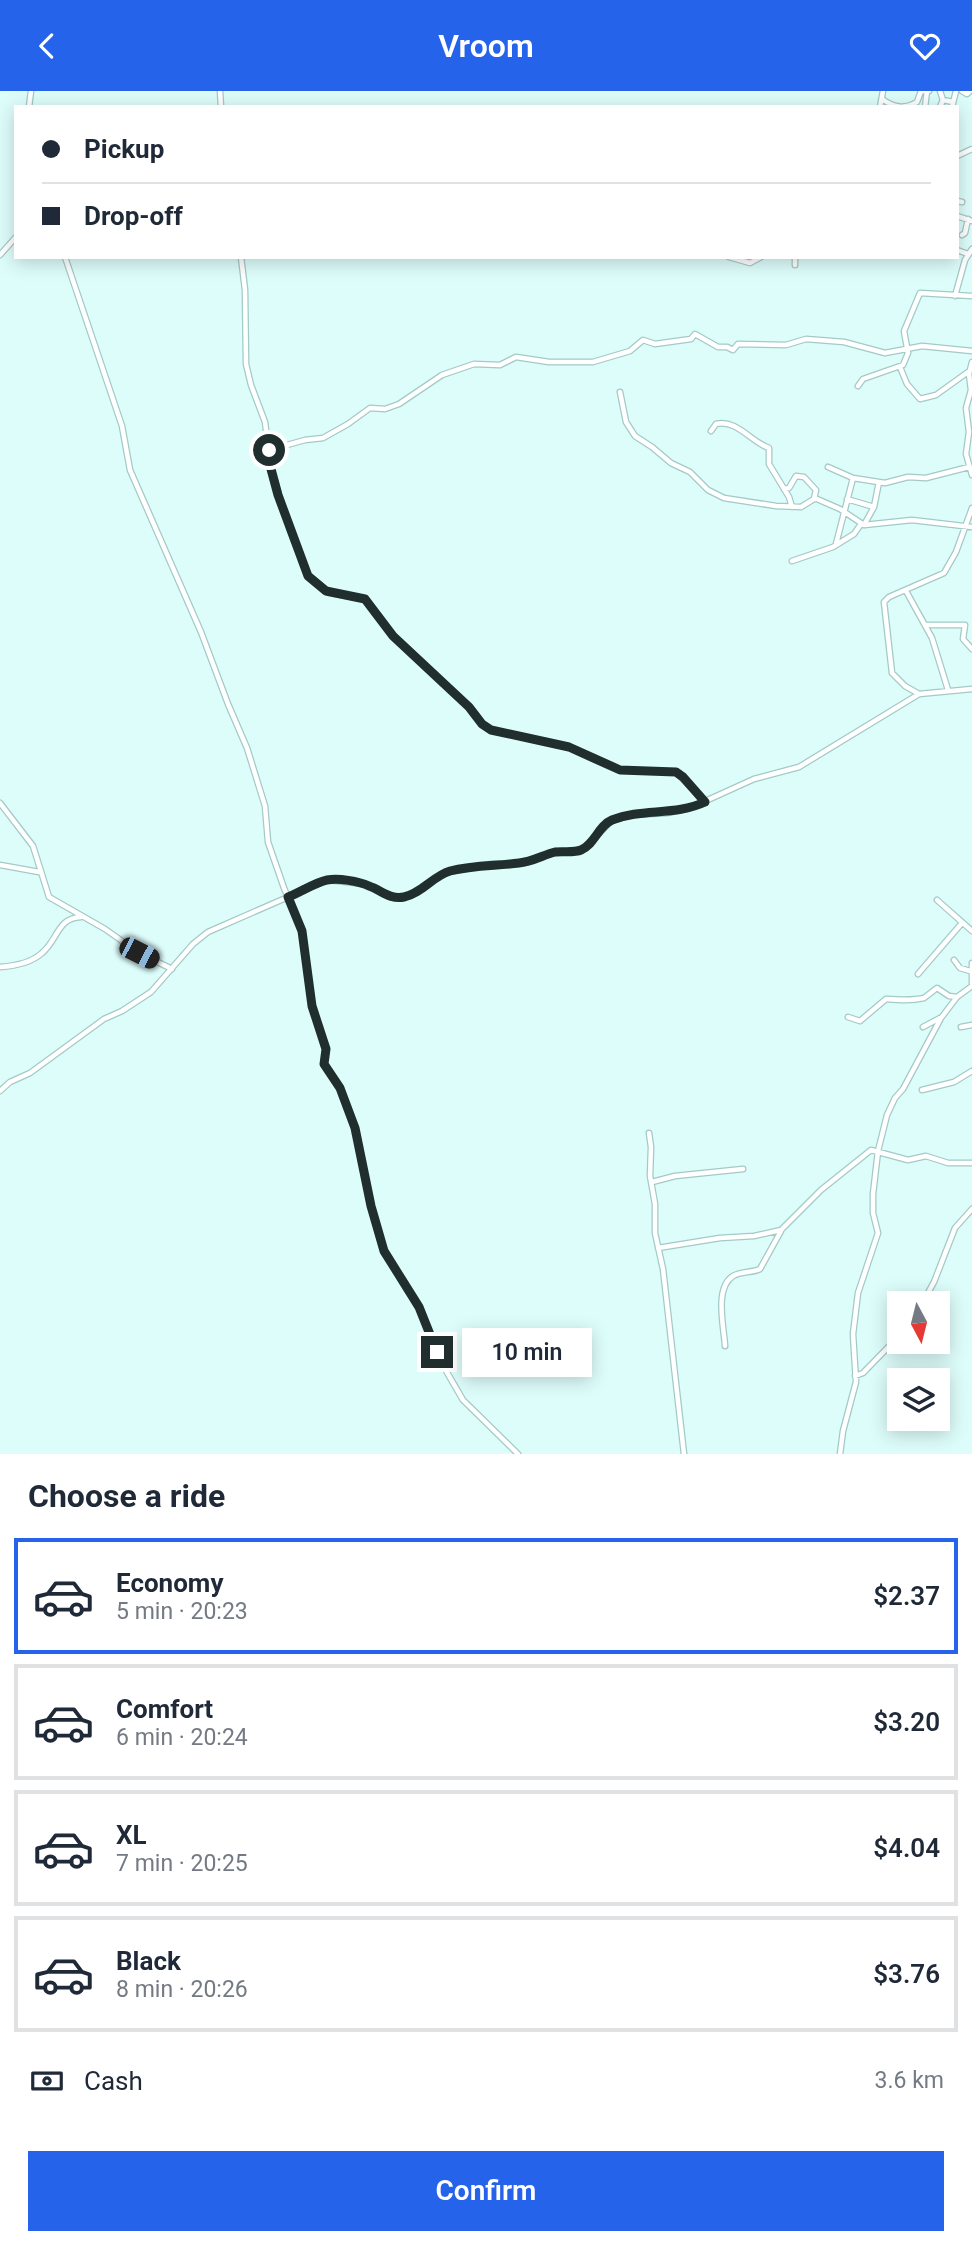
<!DOCTYPE html>
<meta charset="utf-8">
<style>
:root{--surface:#fff;--page:#f6f6f7;--text:#1f2937;--muted:#747a83;--line:#e0e1e3;--accent:#2563eb}
body{margin:0;font-family:Roboto,sans-serif;background:var(--page);color:var(--text);height:100vh;display:flex;flex-direction:column;font-size:26px;white-space:nowrap}
*{box-sizing:border-box;margin:0}
p{font-size:23px;color:var(--muted)}
.icon{flex:none;width:38px;height:38px;fill:none;stroke:currentColor;stroke-width:2;stroke-linecap:round;stroke-linejoin:round}
.map{position:relative;height:1363px;overflow:hidden}
.side{display:flex;flex-direction:column;background:var(--surface);flex:1}
.side>*{flex:none}
.top-card{position:absolute;left:14px;top:14px;width:945px;height:154px;border-radius:0px;box-shadow:0 4px 18px #0003;display:grid;align-content:center;height:154px;padding:0 28px;background:var(--surface)}
.needle{width:46px;rotate:173deg}
.fabs{position:absolute;left:887px;top:1200px;display:grid;gap:14px}
.fabs a{display:grid;place-items:center;width:63px;height:63px;border-radius:0px;background:var(--surface);box-shadow:0 4px 18px #0003;font-size:35px}
.end{position:absolute;width:32px;height:32px;margin:-16px;border:9px solid #202f2e;background:#fff;box-shadow:0 0 0 4px #fff}
.from{border-radius:50%}
.bubble{position:absolute;height:49px;border-radius:0px;background:var(--surface);box-shadow:0 4px 18px #0003;font-size:23px;font-weight:600;line-height:49px;text-align:center}
.car{position:absolute;width:21px;height:42px;margin:-21px -10px;border-radius:9px;box-shadow:0 0 5px 2px #0007;background:linear-gradient(#222 24%,#8ab4d8 0 40%,#222 0 76%,#8ab4d8 0 86%,#222 0)}
.top-card b{display:flex;align-items:center;gap:24px;height:66px;font-size:26px}
.top-card b+b{border-top:2px solid var(--line)}
.top-card i{width:18px;height:18px;background:var(--text)}
ul{padding:0;list-style:none}
li{display:flex;align-items:center;gap:21px;height:116px;margin:0 14px 10px;padding:0 14px;border:4px solid var(--line);border-radius:0px}
li div{flex:1}
li b{display:block;font-size:26px}
li em{font-style:normal;font-weight:600}
li.on{border-color:var(--accent)}
li>.icon{width:63px;height:63px;stroke-width:1.5}
h2{padding:0 28px;font-size:32px;line-height:84px}
.pay{display:flex;align-items:center;gap:18px;height:77px;padding:0 28px;font-size:26px}
.pay p{margin-inline-start:auto}
.cta{display:flex;gap:14px;margin-top:auto;padding:14px 28px}
.cta a{flex:1;height:80px;border-radius:0px;background:var(--accent);color:#fff;font-size:28px;font-weight:600;line-height:80px;text-align:center}
header{display:flex;justify-content:space-between;align-items:center;height:91px;padding:0 28px;background:var(--accent);color:#fff;font-size:32px;font-weight:600}
.map>svg:first-child{display:block}
</style>
<header><svg class="icon" aria-label="back" viewBox="0 0 24 24"><path d="M15 5l-7 7 7 7"/></svg>Vroom<svg class="icon" aria-label="heart" viewBox="0 0 24 24"><path d="M12 20l-8-8c-3-5 5-10 8-4 3-6 11-1 8 4z"/></svg></header>
<div class="map">
<svg width="972" height="1363" viewBox="0 0 972 1363">
<rect width="100%" height="100%" fill="#ddfdfb"/>
<g fill="none" stroke-linecap="round" stroke-linejoin="round">
<defs>
<path id="minor" d="M 220,0 L 221,16
M 940,0 L 943,9 L 953,11
M 962,0 L 967,3 L 970,0
M 882,8 C 893,16 904,19 917,11 L 921,0 L 929,0
M 29,16 L 31,0
M 880,16 L 883,0
M 925,16 L 927,0
M 940,16 L 943,9
M 952,16 L 956,0
M 957,65 L 972,58
M 957,110 L 962,111
M 957,125 L 972,130
M 962,144 L 965,142 L 968,128
M 957,159 L 968,163
M 0,164 L 16,146
M 65,166 L 122,335 L 130,379 L 201,541 L 228,613 L 247,657 L 265,715 L 268,751 L 284,797 L 302,840 L 312,915 L 326,958 L 324,973 L 340,997 L 355,1037 L 371,1116 L 384,1160 L 419,1216 L 441,1271 L 463,1309 L 518,1363
M 241,166 L 245,199 L 246,273 L 251,294 L 265,331 L 271,378 L 290,439 L 307,482 L 312,488 L 330,502 L 365,508 L 393,545 L 466,613 L 482,633 L 491,639 L 569,656 L 620,679 L 676,681 L 705,711
M 729,166 L 750,172 L 761,166
M 795,166 L 795,174
M 955,205 L 965,169 L 972,158
M 972,271 L 969,283 L 971,299 L 966,317 L 969,341 L 966,363 L 972,384
M 900,276 L 907,293 L 920,308 L 936,304 L 968,281
M 858,295 L 863,288 L 903,274 L 908,262 L 904,240 L 920,202 L 972,205
M 620,301 L 626,331 L 635,345 L 652,356 L 671,372 L 690,381 L 708,399 L 724,407 L 776,415 L 801,416 L 814,408 L 817,408 L 840,418 L 864,434 L 912,429 L 972,436
M 711,340 L 716,333 C 737,328 751,351 769,357 L 769,373 L 789,406 L 792,416
M 269,359 L 305,349 L 323,347 L 348,333 L 370,317 L 385,318 L 399,313 L 442,284 L 474,273 L 500,274 L 516,266 L 549,271 L 593,271 L 630,260 L 643,249 L 655,253 L 691,248 L 695,243 L 718,256 L 727,256 L 733,259 L 738,253 L 786,254 L 806,248 L 844,251 L 885,262 L 922,255 L 972,260
M 828,376 L 853,387 L 885,392 L 908,386 L 926,387 L 969,376
M 784,398 L 789,397 L 796,385 L 804,386 L 816,399 L 814,408
M 847,408 L 874,416
M 864,434 L 874,416 L 879,391
M 836,453 L 853,387
M 792,470 L 833,456 L 854,443 L 861,433
M 906,500 L 932,547 L 948,599
M 925,534 L 965,534 L 963,548 L 972,558
M 919,603 L 905,595 L 892,582 L 884,511 L 889,506 L 944,482 L 956,461 L 972,417
M 0,712 L 33,755 L 49,806 L 105,838 L 139,862 L 172,878
M 0,774 L 39,781
M 937,809 L 972,840
M 954,869 L 960,877 L 970,880
M 972,872 L 972,893
M 0,876 C 15,875 31,872 42,862 C 58,849 57,827 81,826
M 918,883 L 962,832
M 848,926 L 860,930 L 886,908 C 899,909 911,910 924,907 L 937,897 L 949,905 L 957,906
M 923,936 L 940,927
M 961,936 L 972,934
M 922,999 L 954,991 L 972,980
M 0,1000 L 10,991 L 30,982 L 104,928 L 122,920 L 151,901 L 193,853 L 208,841 L 327,789 L 365,793 L 390,805 L 401,807 L 417,801 L 441,784 L 453,780 L 491,773 L 519,772 L 553,762 L 579,760 L 588,754 L 611,730 L 632,724 L 667,722 L 690,717 L 754,688 L 799,676 L 919,603 L 972,598
M 649,1042 L 651,1056 L 650,1085 L 655,1113 L 655,1142 L 663,1178 L 684,1363
M 652,1091 L 675,1085 L 743,1078
M 658,1157 L 720,1147 L 754,1145 L 781,1139 L 821,1099 L 871,1059 L 908,1069 L 926,1065 L 948,1072 L 972,1072
M 922,1213 L 934,1191 L 955,1137 L 972,1118
M 725,1255 C 724,1236 714,1197 733,1185 C 741,1180 752,1182 760,1178 L 781,1140
M 855,1285 L 863,1282 L 900,1244
M 840,1363 L 843,1340 L 856,1291 L 853,1243 L 858,1202 L 878,1142 L 873,1122 L 873,1103 L 878,1060 L 887,1024 L 895,1007 L 903,998 L 941,927 L 957,906 L 972,895"/>
</defs>
<use href="#minor" stroke="#a3cac7" stroke-width="7"/>
<use href="#minor" stroke="#fff" stroke-width="4.5"/>
</g>
<g fill="none" stroke-linecap="round" stroke-linejoin="round">
<path stroke="#202f2e" stroke-width="9" d="M 269,359 L 271,378 L 278,404 L 308,485 L 326,500 L 365,508 L 393,545 L 469,616 L 482,633 L 491,639 L 569,656 L 620,679 L 676,681 L 683,686 L 705,711 C 675,725 642,717 612,729 C 598,735 595,753 581,759 C 574,762 563,760 555,761 C 543,764 532,771 519,772 C 496,775 473,774 450,780 C 433,785 422,802 404,806 C 390,809 381,799 369,795 C 358,790 339,787 327,789 C 316,791 299,802 288,806 L 302,840 L 312,915 L 326,958 L 324,973 L 340,997 L 355,1037 L 371,1115 L 384,1160 L 419,1216 L 437,1261"/>
</g>
</svg>
<div class="fabs">
<a><svg class="needle" viewBox="-14 -14 28 28"><path d="M0-13l5 13h-10z" fill="#e53935"/><path d="M0 13l5-13h-10z" fill="#747a83"/></svg></a>
<a><svg class="icon" aria-label="layers" viewBox="0 0 24 24"><path d="M12 4l9 5-9 5-9-5zM3 14l9 5 9-5"/></svg></a>
</div>
<i class="end from" style="left:269px;top:359px"></i>
<i class="end" style="left:437px;top:1261px"></i>
<div class="bubble" style="left:462px;top:1237px;width:130px">10 min</div>
<i class="car" style="left:139px;top:862px;rotate:117deg"></i>
<div class="top-card">
<b><i class="from"></i>Pickup</b>
<b><i></i>Drop-off</b>
</div>
</div>
<section class="side">
<h2>Choose a ride</h2>
<ul>
<li class="on"><svg class="icon" aria-label="car" viewBox="0 0 24 24"><path d="M5 17H2v-5l4-1 3-4h7l3 4 3 1v5h-3M9 17h6M6 11h13"/><circle cx="7" cy="17" r="2"/><circle cx="17" cy="17" r="2"/></svg><div><b>Economy</b><p>5 min · 20:23</p></div><em>$2.37</em></li>
<li><svg class="icon" aria-label="car" viewBox="0 0 24 24"><path d="M5 17H2v-5l4-1 3-4h7l3 4 3 1v5h-3M9 17h6M6 11h13"/><circle cx="7" cy="17" r="2"/><circle cx="17" cy="17" r="2"/></svg><div><b>Comfort</b><p>6 min · 20:24</p></div><em>$3.20</em></li>
<li><svg class="icon" aria-label="car" viewBox="0 0 24 24"><path d="M5 17H2v-5l4-1 3-4h7l3 4 3 1v5h-3M9 17h6M6 11h13"/><circle cx="7" cy="17" r="2"/><circle cx="17" cy="17" r="2"/></svg><div><b>XL</b><p>7 min · 20:25</p></div><em>$4.04</em></li>
<li><svg class="icon" aria-label="car" viewBox="0 0 24 24"><path d="M5 17H2v-5l4-1 3-4h7l3 4 3 1v5h-3M9 17h6M6 11h13"/><circle cx="7" cy="17" r="2"/><circle cx="17" cy="17" r="2"/></svg><div><b>Black</b><p>8 min · 20:26</p></div><em>$3.76</em></li>
</ul>
<div class="pay"><svg class="icon" aria-label="cash" viewBox="0 0 24 24"><path d="M3 7h18v10H3z"/><circle cx="12" cy="12" r="2"/></svg>Cash<p>3.6 km</p></div>
<div class="cta"><a>Confirm</a></div>
</section>
